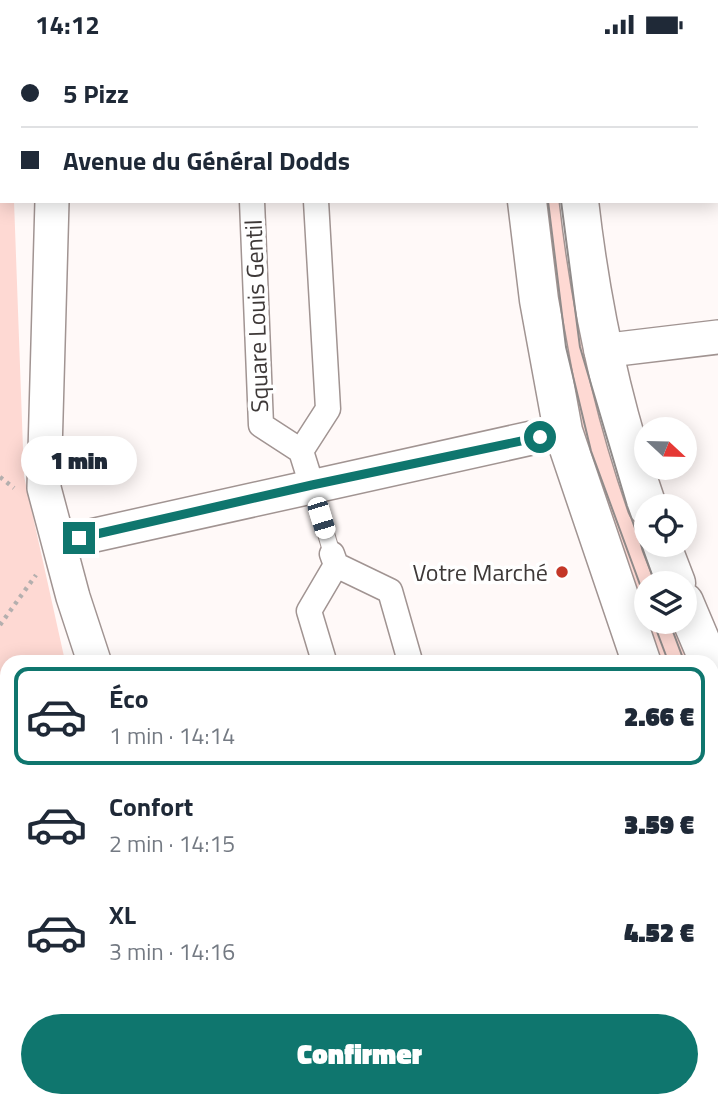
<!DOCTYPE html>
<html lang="fr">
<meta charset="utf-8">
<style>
:root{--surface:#fff;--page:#f6f6f7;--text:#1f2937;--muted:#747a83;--line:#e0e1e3;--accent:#0f766e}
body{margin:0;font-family:"Titillium Web",sans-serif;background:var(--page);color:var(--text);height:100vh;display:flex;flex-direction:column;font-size:26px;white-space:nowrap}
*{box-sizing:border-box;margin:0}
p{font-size:23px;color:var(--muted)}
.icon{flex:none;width:38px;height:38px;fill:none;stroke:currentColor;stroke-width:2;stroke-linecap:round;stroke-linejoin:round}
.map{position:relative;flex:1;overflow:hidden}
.panel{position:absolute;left:0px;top:606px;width:719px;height:453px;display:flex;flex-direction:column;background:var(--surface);border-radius:21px 21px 0 0;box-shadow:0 4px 18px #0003}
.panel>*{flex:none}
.guide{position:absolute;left:0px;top:0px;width:719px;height:154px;box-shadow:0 4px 18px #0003;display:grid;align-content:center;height:154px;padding:0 21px;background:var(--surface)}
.needle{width:46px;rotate:112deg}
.controls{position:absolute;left:634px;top:368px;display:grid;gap:14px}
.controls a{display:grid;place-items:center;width:63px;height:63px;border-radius:50%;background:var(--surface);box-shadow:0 4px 18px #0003;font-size:35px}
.end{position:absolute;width:32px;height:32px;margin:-16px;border:9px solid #0f766e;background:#fff;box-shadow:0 0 0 4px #fff}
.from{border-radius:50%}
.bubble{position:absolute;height:49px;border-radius:24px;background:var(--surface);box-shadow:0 4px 18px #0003;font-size:23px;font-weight:800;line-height:49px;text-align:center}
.car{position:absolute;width:21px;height:42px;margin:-21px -10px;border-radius:9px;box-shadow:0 0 5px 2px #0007;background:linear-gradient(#fff 24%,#345 0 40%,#fff 0 76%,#345 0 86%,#fff 0)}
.guide b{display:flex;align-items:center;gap:24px;height:66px;font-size:26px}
.guide b+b{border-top:2px solid var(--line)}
.guide i{width:18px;height:18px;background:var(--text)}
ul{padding:12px 0 0;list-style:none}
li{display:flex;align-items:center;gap:21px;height:98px;margin:0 14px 10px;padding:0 7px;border:4px solid transparent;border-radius:14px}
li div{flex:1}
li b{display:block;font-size:26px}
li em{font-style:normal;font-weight:800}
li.current{border-color:var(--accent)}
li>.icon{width:63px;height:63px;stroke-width:1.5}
.button{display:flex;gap:14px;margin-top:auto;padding:14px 21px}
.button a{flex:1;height:80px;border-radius:42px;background:var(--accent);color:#fff;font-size:28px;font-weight:800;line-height:80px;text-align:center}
.status{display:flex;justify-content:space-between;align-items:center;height:49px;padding:0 35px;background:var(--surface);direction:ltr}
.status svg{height:19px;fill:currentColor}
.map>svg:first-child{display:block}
</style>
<div class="status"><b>14:12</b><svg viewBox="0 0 49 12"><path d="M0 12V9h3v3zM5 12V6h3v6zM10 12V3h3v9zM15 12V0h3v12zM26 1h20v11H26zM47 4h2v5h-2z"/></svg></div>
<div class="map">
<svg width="718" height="1058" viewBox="0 0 718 1058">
<rect width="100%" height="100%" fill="#fff9f8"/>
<path fill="#fed9d3" d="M 0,76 L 2,152 L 14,152 L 24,427 L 65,612 L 7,612 L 7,1052 L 192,1052 L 194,1058 L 0,1058 Z
M 539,152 L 567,152 L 612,394 L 661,534 L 646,534 L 646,570 L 583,399 Z
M 646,572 L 675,572 L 690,612 L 662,612 Z
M 340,1052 L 570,1052 L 562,1058 L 341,1058 Z"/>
<path fill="#f6a192" d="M 96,1052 L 157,1052 L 162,1058 L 92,1058 Z"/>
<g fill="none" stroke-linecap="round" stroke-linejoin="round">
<defs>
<path id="service" d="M 312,437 L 332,505"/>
<path id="pedestrian" d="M 252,152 L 261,376 L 301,402 L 312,437
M 301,402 L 328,360 L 316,152
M 336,516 L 390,542 L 410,612
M 324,612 L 309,562 L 336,516 L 332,505"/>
<path id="minor" d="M 0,35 L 2,36
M 52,152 L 44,439 L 73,548 L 94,612
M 601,302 L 718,288
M 59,494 L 563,382
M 712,711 L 718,709
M 232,1052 L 234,1058"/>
<path id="primary" d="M 508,0 L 508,2
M 562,0 L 562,2
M 527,152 L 539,251 L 563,382 L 641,612
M 579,152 C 591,258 612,357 647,457
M 661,495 L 676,534
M 684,553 L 709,612
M 712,806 L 718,822"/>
</defs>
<use href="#service" stroke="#a19492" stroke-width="18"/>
<use href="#pedestrian" stroke="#a19492" stroke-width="27"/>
<use href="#minor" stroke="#a19492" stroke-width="36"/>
<use href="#primary" stroke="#a19492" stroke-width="41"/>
<path stroke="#b4afae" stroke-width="4.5" stroke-dasharray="3.5 5" stroke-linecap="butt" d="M 43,0 L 44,2
M 0,109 L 2,109
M 0,428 L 14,439
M 0,576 L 36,526
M 712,749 L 718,747
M 0,812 L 7,819
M 712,861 L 718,876
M 0,888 L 7,921
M 51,1052 L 54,1058
M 58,1058 L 59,1052
M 718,1058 L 718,1057"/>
<use href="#service" stroke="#fff" stroke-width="16"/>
<use href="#pedestrian" stroke="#fff" stroke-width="24"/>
<use href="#minor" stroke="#fff" stroke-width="33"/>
<use href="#primary" stroke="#fff" stroke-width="38"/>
<path stroke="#908b8a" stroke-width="2" d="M 528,0 L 529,2
M 542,0 L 542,2
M 548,152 L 566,298 L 591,402 L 646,552
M 561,152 L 580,298 L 627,457 L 655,534
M 653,572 L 668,612
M 669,572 L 684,612
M 712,688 L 718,704
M 712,734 L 718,750"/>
</g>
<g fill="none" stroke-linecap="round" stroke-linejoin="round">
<path stroke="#0f766e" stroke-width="9" d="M 79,489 L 312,436 L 540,388"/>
</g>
<circle fill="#c43728" stroke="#fff" stroke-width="2.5" cx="562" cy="523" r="7"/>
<g text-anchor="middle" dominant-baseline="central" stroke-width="7" stroke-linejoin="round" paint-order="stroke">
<g font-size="24" fill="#3e3938" stroke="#fff">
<text transform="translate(256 267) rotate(-92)">Square Louis Gentil</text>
</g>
<g font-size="24" fill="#3e3938" stroke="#fff" text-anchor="end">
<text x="548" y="523">Votre Marché</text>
</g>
</g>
</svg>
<div class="controls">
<a><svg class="needle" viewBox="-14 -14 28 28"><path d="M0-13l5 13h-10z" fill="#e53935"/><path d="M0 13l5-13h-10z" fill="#747a83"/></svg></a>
<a><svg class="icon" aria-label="locate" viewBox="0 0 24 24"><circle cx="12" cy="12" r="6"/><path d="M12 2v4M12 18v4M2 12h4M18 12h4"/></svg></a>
<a><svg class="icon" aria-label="layers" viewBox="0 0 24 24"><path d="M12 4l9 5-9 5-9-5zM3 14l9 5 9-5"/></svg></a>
</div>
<i class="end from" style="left:540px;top:388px"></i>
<i class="end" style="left:79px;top:489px"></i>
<div class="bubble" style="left:21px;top:387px;width:116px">1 min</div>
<i class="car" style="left:321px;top:469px;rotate:163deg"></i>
<div class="guide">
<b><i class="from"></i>5 Pizz</b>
<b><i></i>Avenue du Général Dodds</b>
</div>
<section class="panel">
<ul>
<li class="current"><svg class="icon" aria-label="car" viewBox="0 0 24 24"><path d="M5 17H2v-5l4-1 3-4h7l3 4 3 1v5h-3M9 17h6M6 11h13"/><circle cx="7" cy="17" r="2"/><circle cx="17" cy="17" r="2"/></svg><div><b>Éco</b><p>1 min · 14:14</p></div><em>2.66 €</em></li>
<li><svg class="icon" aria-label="car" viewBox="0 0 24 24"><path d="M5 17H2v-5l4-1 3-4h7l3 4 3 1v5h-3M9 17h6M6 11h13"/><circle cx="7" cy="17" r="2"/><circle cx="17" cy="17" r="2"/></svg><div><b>Confort</b><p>2 min · 14:15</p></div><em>3.59 €</em></li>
<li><svg class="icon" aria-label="car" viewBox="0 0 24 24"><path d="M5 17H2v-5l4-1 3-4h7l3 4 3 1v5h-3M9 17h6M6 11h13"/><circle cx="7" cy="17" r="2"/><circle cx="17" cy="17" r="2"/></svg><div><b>XL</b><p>3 min · 14:16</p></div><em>4.52 €</em></li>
</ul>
<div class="button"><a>Confirmer</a></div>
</section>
</div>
